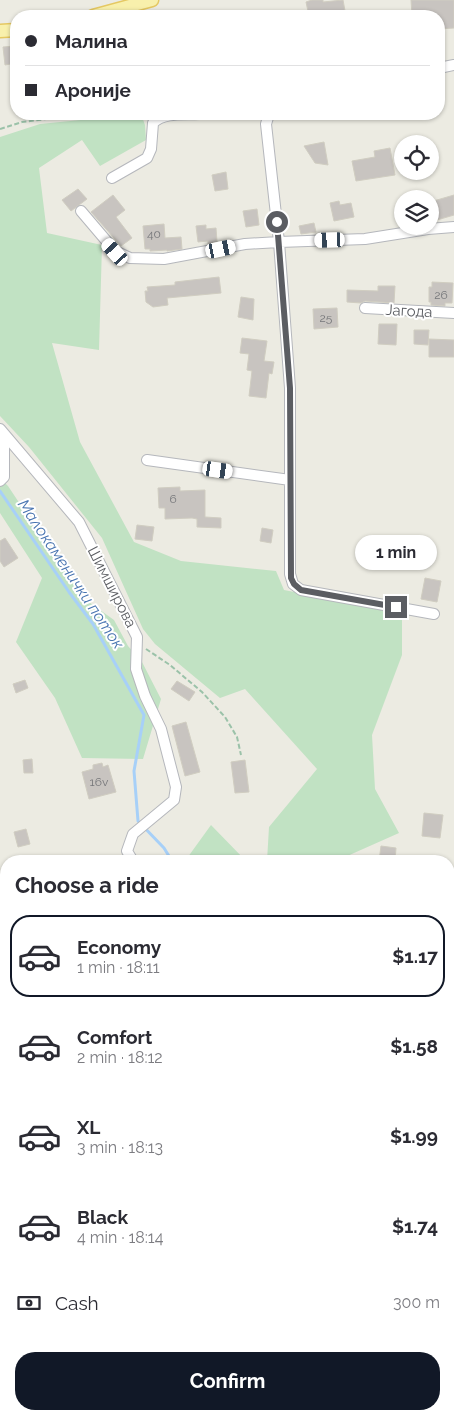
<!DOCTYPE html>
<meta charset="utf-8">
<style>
:root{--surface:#fff;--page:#f2f2f3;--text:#2b2b33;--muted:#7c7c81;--line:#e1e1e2;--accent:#111827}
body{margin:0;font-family:Raleway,sans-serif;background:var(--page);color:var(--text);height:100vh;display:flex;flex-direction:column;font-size:19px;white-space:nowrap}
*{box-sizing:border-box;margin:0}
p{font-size:16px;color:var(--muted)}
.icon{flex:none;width:28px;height:28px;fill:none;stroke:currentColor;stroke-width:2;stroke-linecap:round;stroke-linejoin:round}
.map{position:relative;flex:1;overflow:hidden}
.drawer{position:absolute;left:0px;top:855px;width:455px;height:565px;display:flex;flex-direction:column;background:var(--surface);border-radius:20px 20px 0 0;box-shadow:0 1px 4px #0004}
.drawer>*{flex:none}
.top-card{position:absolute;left:10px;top:10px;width:435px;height:110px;border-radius:20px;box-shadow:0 1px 4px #0004;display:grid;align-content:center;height:110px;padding:0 15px;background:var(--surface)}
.controls{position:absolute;left:394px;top:135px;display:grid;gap:10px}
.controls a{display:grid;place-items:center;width:45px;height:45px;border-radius:50%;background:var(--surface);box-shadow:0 1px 4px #0004;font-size:25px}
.end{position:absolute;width:22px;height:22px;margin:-11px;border:6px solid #5b5d62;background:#fff;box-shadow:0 0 0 2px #fff}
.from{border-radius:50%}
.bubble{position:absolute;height:35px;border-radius:18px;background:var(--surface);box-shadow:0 1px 4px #0004;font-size:16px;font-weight:700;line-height:35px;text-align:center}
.car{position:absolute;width:15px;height:30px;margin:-15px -8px;border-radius:6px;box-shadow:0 0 4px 1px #0007;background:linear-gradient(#fff 24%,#345 0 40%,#fff 0 76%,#345 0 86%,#fff 0)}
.top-card b{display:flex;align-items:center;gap:18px;height:48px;font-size:19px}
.top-card b+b{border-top:1px solid var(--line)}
.top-card i{width:12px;height:12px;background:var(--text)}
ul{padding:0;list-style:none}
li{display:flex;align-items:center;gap:15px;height:82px;margin:0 10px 8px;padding:0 5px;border:2px solid transparent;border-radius:20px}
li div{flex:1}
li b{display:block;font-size:19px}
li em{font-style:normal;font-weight:700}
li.on{border-color:var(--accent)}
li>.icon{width:45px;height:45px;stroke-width:1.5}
h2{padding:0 15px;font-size:22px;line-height:60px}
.pay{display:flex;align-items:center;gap:12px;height:55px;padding:0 15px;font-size:19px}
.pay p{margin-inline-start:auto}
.primary-button{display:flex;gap:10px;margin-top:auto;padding:10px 15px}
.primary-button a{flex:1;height:58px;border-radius:20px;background:var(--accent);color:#fff;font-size:20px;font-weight:700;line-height:58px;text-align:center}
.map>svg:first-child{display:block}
</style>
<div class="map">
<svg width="454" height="1420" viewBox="0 0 454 1420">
<rect width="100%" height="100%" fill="#ecebe2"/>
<path fill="#c1e2c3" d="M 141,114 L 145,125 L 146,140 L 100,166 L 82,140 L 39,168 L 47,233 L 102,245 L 99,350 L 52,343 L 80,442 L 134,542 L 181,561 L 276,571 L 284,590 L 402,613 L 402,655 L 372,735 L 375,789 L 399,833 L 336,861 L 267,861 L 269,827 L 317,769 L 245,689 L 220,698 L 155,644 L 143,629 L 102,538 L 29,447 L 0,416 L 0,137 L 40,124 Z
M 0,478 L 8,486 L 50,549 L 86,600 L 114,620 L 128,646 L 142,662 L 161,699 L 143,759 L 82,758 L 55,698 L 16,642 L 42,578 L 0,513 Z
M 211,825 L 246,861 L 185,861 Z
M 449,1075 L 454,1075 L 454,1111 L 449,1110 Z
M 6,1233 L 6,1279 L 0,1275 L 0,1248 Z
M 6,1313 L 6,1414 L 141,1414 L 140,1420 L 0,1420 L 0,1322 Z"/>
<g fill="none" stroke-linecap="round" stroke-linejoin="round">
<path stroke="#a7d0f8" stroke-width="3" d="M 0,491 L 69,592 L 93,624 L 144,715 L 134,771 L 138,821 L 164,848 L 172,861
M 126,1420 L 127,1414"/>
</g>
<path fill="#c8c4c0" stroke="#d0cdc1" d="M 312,0 L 323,0 L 323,2 L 343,0 L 346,16 L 309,16 L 306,2 Z
M 411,0 L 454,0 L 454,28 L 439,29 L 439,16 L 412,16 Z
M 15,46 L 16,63 L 5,65 L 3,47 Z
M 324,142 L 328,165 L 315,163 L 304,146 Z
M 390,148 L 395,175 L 356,181 L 352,161 L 375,157 L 374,151 Z
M 226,172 L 228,189 L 215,191 L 212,175 Z
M 78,189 L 87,199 L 71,211 L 62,200 Z
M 113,195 L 125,210 L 116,217 L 132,238 L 121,246 L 91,212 Z
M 454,195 L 454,215 L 437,220 L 437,218 L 430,220 L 430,202 Z
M 339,201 L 340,205 L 351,203 L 354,217 L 334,221 L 330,203 Z
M 257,209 L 259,225 L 246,227 L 243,211 Z
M 314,223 L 316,232 L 301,234 L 299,226 Z
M 164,224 L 165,238 L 181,237 L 182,249 L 167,251 L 167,250 L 150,251 L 150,249 L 145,249 L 143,226 Z
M 206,225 L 206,229 L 216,228 L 217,242 L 208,244 L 208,241 L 198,242 L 196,226 Z
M 219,277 L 221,293 L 167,298 L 168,305 L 153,307 L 146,302 L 145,291 L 148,291 L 147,287 L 175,285 L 175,282 Z
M 432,282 L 453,283 L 452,303 L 445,303 L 445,306 L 431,305 L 431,302 L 429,302 L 429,287 L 432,287 Z
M 378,286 L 395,286 L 394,303 L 365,301 L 361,303 L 347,302 L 347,290 L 378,291 Z
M 241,297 L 254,299 L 253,320 L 238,317 Z
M 337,308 L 338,327 L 314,329 L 313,309 Z
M 379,324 L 397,324 L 396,345 L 378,344 Z
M 414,330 L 429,330 L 428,345 L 414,344 Z
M 242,338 L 267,341 L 264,361 L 274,362 L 272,374 L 269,373 L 266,398 L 249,396 L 252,371 L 247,370 L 249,354 L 240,353 Z
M 429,339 L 454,340 L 454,357 L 429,357 Z
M 180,487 L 180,491 L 205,490 L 205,517 L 221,518 L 221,528 L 197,527 L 197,519 L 192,518 L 165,519 L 165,508 L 159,508 L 158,488 Z
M 137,525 L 154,527 L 152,541 L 135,539 Z
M 262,528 L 273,530 L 271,543 L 260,541 Z
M 5,538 L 18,558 L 4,567 L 0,561 L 0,541 Z
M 425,578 L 441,581 L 437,602 L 421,599 Z
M 25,680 L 28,688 L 16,693 L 13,684 Z
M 177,681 L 195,692 L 189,701 L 171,689 Z
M 186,722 L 200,772 L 185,776 L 172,726 Z
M 32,759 L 33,773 L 24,773 L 23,760 Z
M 245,760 L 249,792 L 235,793 L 231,762 Z
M 102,763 L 103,767 L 108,765 L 116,792 L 89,799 L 82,772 L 93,769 L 93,765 Z
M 424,813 L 443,815 L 440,838 L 422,836 Z
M 26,829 L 30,844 L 18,847 L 14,832 Z
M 381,846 L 396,848 L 395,861 L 379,861 Z"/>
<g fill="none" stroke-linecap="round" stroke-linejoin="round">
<defs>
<path id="minor" d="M 439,68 L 454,65
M 112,178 L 147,158 L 151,149 L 153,123 C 164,112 184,115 199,114
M 81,211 L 115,251 L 130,258 L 164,259 L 245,244 L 279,242 L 266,124 L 269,114
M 365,308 L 454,313
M 0,429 L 79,522 L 137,637 L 136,669 L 145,696 L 161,729 L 176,787 L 174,800 L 133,834 L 127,851 L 133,861
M 147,460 L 290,480
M 0,481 L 4,477 L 4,434
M 434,614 L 301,590 L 293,584 L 290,574 L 290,388 L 279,242 L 365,239 L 428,229 L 454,227
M 449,879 L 454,879
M 449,994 L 454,981
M 342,1420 L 345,1414"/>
<path id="major" d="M 93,16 L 152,0
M 0,31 L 16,30"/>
</defs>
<use href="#minor" stroke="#b5b7bc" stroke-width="12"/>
<use href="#major" stroke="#e5c862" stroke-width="15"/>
<path stroke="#9bc2a9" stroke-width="2" stroke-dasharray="5 2.5" stroke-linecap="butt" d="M 115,114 L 145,117
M 0,129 L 22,122 L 88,114
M 146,649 L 170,665 L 202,692 L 225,717 L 237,737 L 241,755"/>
<use href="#minor" stroke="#fff" stroke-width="10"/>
<use href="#major" stroke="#f8f0ac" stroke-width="12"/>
</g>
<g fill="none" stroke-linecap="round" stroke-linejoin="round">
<path stroke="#5b5d62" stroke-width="6" d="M 277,222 L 290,388 L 291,578 L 294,584 L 301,590 L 396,607"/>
</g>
<g text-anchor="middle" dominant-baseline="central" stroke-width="4" stroke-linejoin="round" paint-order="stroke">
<g font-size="12" fill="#76777a">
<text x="154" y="234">40</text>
<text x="441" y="295">26</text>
<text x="326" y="318">25</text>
<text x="173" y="499">6</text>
<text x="99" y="782">16v</text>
</g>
<g font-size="15" fill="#5b5d62" stroke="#fff">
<text transform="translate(409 311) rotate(3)">Јагода</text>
<text transform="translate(112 587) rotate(63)">Шимширова</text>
</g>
<g font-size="16" font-style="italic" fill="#4975b1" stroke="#fff">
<text transform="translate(71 574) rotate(56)">Малокаменички поток</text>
</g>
</g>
</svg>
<div class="controls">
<a><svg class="icon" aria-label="locate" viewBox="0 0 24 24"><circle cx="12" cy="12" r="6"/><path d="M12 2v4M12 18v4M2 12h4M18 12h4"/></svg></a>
<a><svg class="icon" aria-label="layers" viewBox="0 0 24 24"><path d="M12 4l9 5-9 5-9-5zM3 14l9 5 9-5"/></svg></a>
</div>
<i class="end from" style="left:277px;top:222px"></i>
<i class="end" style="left:396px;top:607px"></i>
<div class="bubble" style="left:355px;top:535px;width:82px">1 min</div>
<i class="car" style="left:330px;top:240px;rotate:268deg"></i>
<i class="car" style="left:221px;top:249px;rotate:78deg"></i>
<i class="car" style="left:115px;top:252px;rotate:318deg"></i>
<i class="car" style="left:218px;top:470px;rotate:98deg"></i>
<div class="top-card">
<b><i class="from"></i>Малина</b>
<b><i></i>Ароније</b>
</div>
<section class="drawer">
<h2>Choose a ride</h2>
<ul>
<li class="on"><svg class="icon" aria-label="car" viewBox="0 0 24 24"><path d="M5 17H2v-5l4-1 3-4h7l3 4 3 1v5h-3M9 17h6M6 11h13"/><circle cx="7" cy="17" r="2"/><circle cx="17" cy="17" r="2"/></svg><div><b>Economy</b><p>1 min · 18:11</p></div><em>$1.17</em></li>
<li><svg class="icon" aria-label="car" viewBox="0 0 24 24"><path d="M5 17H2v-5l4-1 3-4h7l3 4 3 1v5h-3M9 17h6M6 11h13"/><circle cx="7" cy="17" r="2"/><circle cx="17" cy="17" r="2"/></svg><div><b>Comfort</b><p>2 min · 18:12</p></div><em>$1.58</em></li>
<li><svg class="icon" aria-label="car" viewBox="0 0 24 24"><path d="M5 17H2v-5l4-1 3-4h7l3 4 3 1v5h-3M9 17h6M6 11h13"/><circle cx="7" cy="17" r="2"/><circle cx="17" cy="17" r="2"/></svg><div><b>XL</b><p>3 min · 18:13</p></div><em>$1.99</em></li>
<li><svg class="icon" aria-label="car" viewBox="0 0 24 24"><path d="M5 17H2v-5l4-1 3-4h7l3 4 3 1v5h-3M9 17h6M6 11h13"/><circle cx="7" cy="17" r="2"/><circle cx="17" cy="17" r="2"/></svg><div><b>Black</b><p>4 min · 18:14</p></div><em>$1.74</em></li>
</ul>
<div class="pay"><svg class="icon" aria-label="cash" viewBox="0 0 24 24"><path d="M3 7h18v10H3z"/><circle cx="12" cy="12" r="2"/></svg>Cash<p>300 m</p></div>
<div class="primary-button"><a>Confirm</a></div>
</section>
</div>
